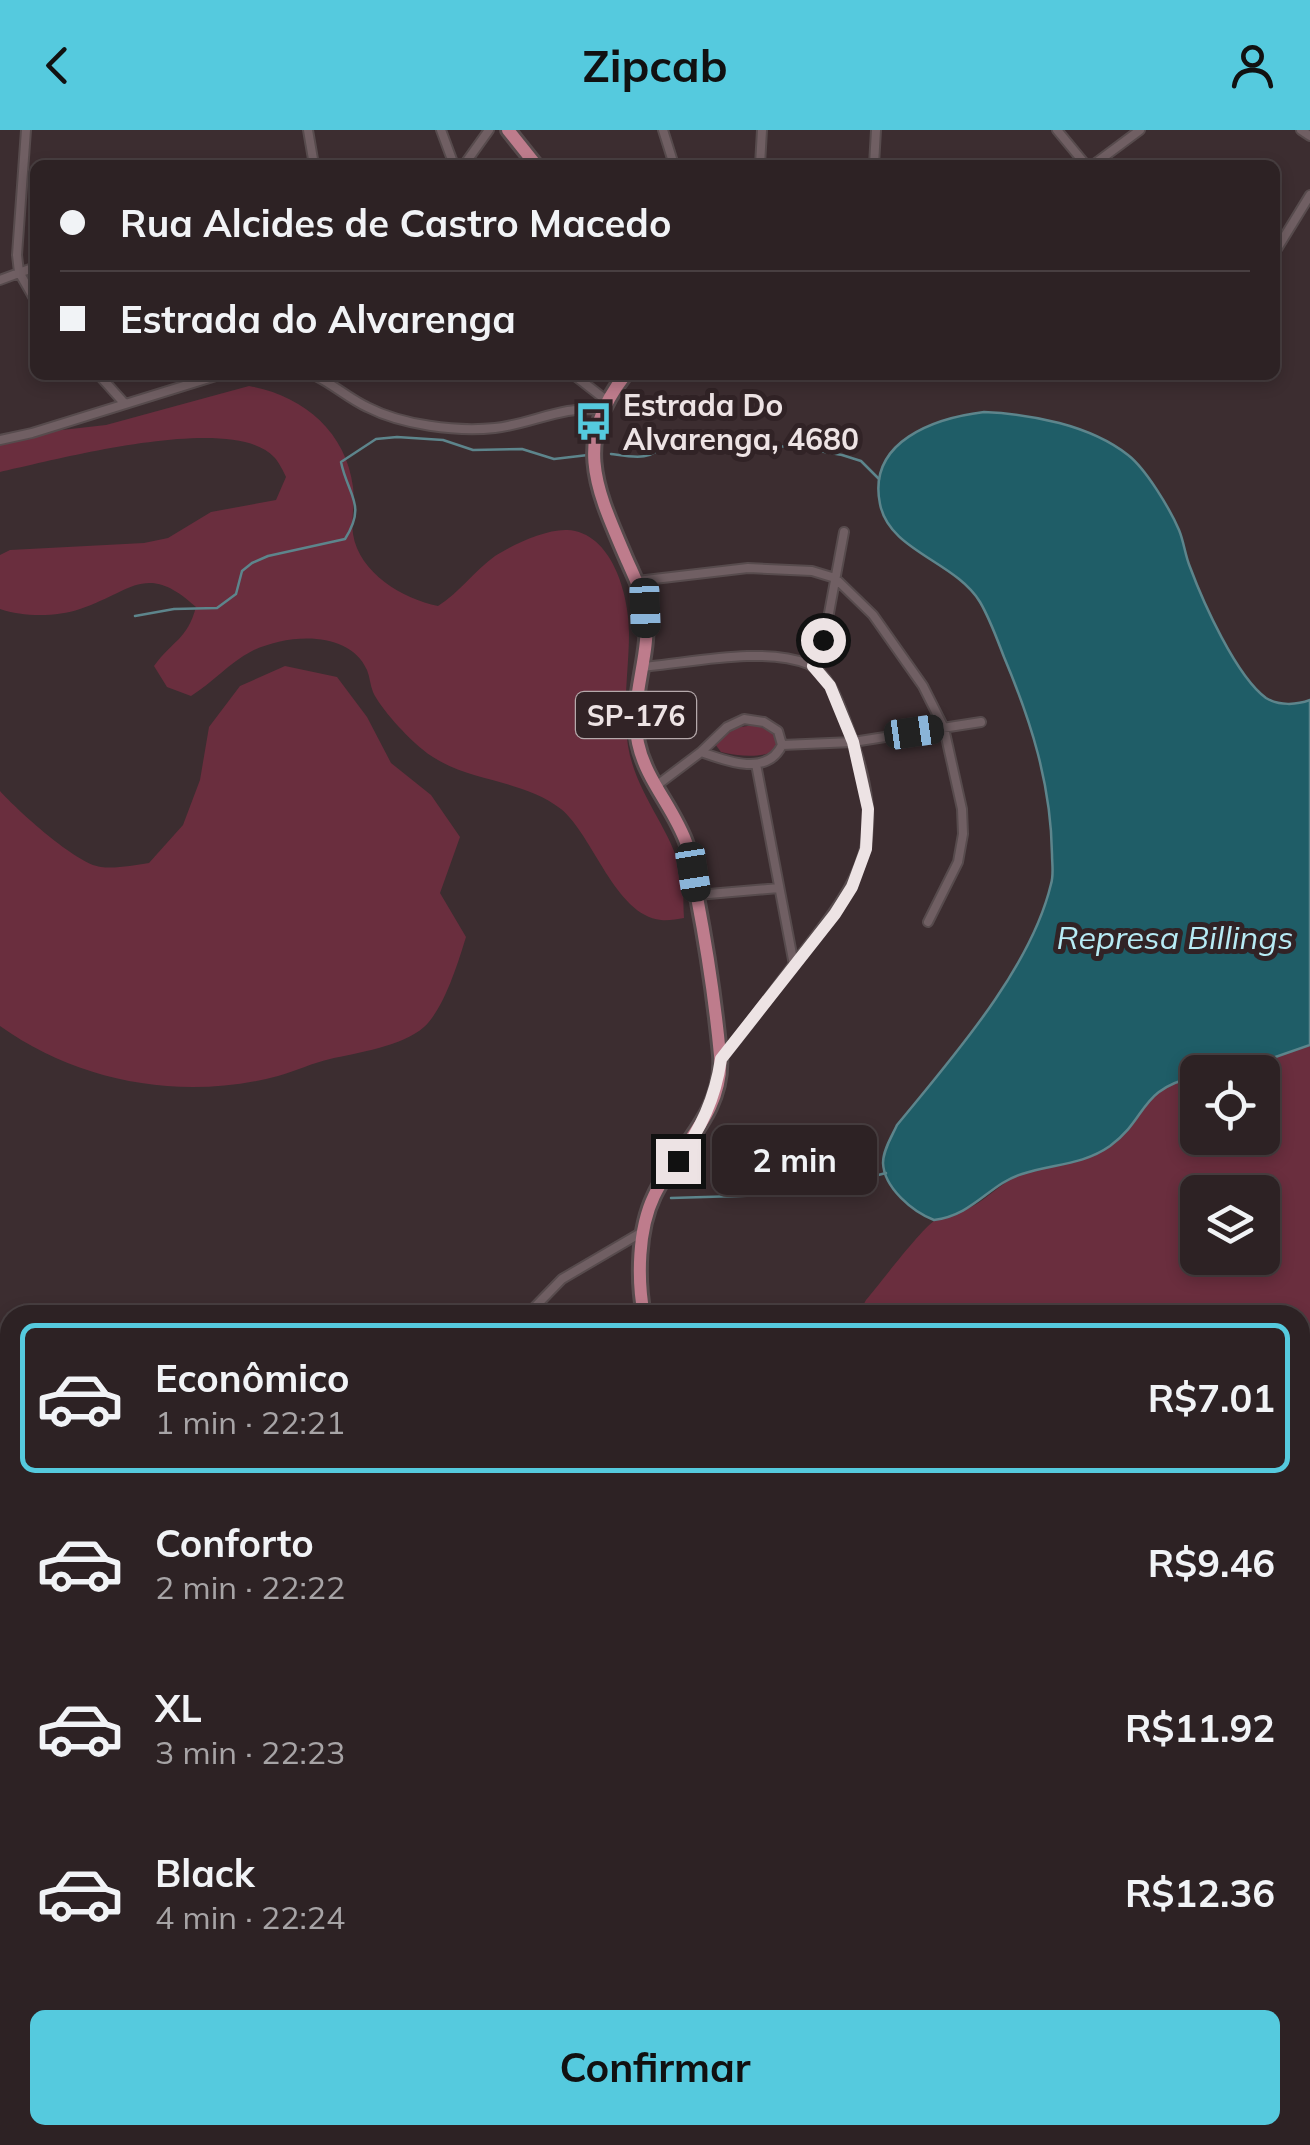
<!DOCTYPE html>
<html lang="pt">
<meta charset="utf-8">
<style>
:root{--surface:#2d2224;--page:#392f31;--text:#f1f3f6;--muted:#a7a4a6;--line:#483f41;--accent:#55cade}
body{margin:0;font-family:Mulish,sans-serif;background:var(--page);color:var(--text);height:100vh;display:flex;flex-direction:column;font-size:38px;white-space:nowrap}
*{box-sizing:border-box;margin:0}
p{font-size:32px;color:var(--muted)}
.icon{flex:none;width:55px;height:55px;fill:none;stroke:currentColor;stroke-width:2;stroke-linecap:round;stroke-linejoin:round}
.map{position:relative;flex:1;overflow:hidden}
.sheet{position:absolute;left:0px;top:1175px;width:1310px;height:840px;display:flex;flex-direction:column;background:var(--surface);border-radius:30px 30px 0 0;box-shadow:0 5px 15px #0003,0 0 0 2px var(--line)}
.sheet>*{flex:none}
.hud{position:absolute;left:30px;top:30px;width:1250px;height:220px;border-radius:15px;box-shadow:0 5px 15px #0003,0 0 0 2px var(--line);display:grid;align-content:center;height:220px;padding:0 30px;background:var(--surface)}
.fabs{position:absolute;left:1180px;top:925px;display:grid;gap:20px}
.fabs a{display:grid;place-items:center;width:100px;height:100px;border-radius:15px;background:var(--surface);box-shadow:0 5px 15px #0003,0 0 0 2px var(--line);font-size:50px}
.end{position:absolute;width:45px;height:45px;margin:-22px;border:12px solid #ede3e4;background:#111;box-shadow:0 0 0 5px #111}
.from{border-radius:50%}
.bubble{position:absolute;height:70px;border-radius:15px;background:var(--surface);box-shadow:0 5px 15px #0003,0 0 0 2px var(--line);font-size:32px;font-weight:700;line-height:70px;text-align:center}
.car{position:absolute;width:30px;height:60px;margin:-30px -15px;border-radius:12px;box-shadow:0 0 8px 2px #0007;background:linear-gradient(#222 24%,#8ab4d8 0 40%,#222 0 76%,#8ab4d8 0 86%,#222 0)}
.hud b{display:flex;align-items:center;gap:35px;height:95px;font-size:38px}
.hud b+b{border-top:2px solid var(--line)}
.hud i{width:25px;height:25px;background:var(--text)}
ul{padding:18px 0 0;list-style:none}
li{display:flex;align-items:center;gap:30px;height:150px;margin:0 20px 15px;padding:0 10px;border:5px solid transparent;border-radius:15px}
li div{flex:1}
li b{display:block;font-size:38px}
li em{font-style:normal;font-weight:700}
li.current{border-color:var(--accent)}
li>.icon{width:90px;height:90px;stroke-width:1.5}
.primary-button{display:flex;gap:20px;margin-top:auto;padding:20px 30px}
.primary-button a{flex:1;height:115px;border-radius:15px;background:var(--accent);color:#111;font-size:40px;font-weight:700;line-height:115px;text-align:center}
header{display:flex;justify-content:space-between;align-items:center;height:130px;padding:0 30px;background:var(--accent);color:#111;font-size:45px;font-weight:700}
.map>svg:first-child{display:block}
</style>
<header><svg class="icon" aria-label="back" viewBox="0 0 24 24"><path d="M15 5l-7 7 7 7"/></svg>Zipcab<svg class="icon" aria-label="person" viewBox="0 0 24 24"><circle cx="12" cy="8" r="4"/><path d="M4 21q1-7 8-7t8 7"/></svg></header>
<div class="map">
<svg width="1310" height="2015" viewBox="0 0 1310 2015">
<rect width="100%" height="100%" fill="#3c2d30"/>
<path fill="#6a2e3e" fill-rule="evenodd" d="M 249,256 C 302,265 346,301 353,357 C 355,373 351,389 353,404 C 359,443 403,469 438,476 C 460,462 474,441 495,426 C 512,415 546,399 567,400 C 612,402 629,465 629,502 C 629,541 622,576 628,616 C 636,664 670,697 681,742 C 684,756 683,773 684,788 C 677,789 668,791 661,790 C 615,785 593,705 561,679 C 520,647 462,653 422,619 C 408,608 380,578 373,562 C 370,555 370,547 367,540 C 349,499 286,504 252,521 C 229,533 212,553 191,566 L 167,557 L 154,536 C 173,510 187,510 196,477 C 146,431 131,462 80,479 C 56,487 24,487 0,479 L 0,425 L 10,420 L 144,413 L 168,408 L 211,382 L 276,370 L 286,347 C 283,341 279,332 274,327 C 232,282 56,330 0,342 L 0,307 L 106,295 Z
M 285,536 L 337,547 L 367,587 L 391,633 L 431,665 L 460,707 L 440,763 L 466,807 C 458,833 444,879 424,897 C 403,916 356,923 330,929 C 312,933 296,941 278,946 C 183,971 80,953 0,896 L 0,661 C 17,680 76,734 101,737 C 116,739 134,735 149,733 L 183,695 L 200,650 L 209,597 L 240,556 Z
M 754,595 C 765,598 773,602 780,612 L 778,619 C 762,629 739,626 721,622 L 715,614 L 735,598 Z
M 1310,915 L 1310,1527 L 1300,1535 L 1300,1185 L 858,1185 L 866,1170 C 879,1155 924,1095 937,1089 C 948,1085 961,1082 973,1076 C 988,1068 1000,1054 1017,1046 C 1048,1032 1082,1037 1111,1015 C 1150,985 1138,960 1197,946 L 1198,1008 L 1262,1008 L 1262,942 L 1214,942 L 1255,934 ZM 1198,1062 L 1262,1062 L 1262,1128 L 1198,1128 Z"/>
<path fill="#1f5d67" stroke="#5d858c" stroke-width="2.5" d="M 984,282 C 1031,284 1090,295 1128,325 C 1146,339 1170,379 1179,400 C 1184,412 1185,425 1190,437 C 1203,472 1236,546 1266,568 C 1279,576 1297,575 1310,570 L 1310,915 L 1255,934 L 1198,942 L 1197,946 C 1137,960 1150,986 1110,1016 C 1083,1035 1053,1034 1022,1044 C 989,1054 974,1085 934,1090 C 913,1082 884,1058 883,1033 C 883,1020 892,1006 897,995 C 951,929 1031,839 1051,754 C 1054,745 1052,734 1052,724 C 1051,654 1031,591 1004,527 C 997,509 990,489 980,472 C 955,431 889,421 880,374 C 867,311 935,288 984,282 Z"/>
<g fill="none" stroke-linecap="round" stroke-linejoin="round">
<path stroke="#5d858c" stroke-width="2.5" d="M 611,324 C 633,327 652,332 665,312 L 796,317 L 842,325 L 861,331 L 879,349
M 135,486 L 174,479 L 217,478 L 236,464 L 242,441 L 252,433 L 268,426 L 345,409 C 367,374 348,366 341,332 L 376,309 L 397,307 L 443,310 L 473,320 L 522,319 L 554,329 L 588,325
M 671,1068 L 805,1064 L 886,1043"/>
<defs>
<path id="minor" d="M 26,0 L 17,125 L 19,142 L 35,170
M 308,0 L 314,35
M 441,0 L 454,35
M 663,0 L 674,35
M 1057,0 L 1086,35
M 1301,0 L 1310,6
M 464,35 L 489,0
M 760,35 L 762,0
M 874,35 L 876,0
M 1093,35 L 1140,0
M 1275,122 L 1310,65
M 0,150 L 35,137
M 99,245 L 125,274
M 314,245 C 333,254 348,268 367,277 C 402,295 456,302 495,298 C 532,294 563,275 601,280
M 574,245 L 606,270
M 0,310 L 32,303 L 219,245
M 637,451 L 748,438 L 812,441 L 835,448 L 873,485 L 923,556 L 944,598 L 962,679 L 963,704 L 958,732 L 928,792
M 813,536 L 827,494 L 844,402
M 642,537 C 690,533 763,516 808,534 C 831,544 840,576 848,597 C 892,715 861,748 791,838 C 768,869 746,899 721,929
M 744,589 L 764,592 L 778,601 L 782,615 C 767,647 726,631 701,622 L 727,597 Z
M 782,615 L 853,612 L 981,592
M 756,634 L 794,835
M 656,656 L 701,622
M 697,765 L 779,758
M 527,1185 L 562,1149 L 644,1101
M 0,1275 L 10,1282
M 0,1420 L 10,1416
M 1300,1542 L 1310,1534
M 0,1551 L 10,1548
M 1300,1603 L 1310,1594
M 0,1636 L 10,1633
M 1300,1711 L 1310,1703
M 0,1717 L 10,1714
M 0,1803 L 10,1810
M 1300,1826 L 1310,1818
M 1300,1887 L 1310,1870
M 1300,1988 L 1310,1987
M 629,2005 L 630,2015
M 917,2005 L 925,2015
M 999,2005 L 1006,2015
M 108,2015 L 109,2005
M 188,2015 L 190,2005
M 269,2015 L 271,2005
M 353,2015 L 358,2005
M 784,2015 L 796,2005
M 871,2015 L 874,2005
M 1226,2015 L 1232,2005"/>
<path id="secondary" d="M 0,1904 L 10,1911
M 305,2005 L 341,2015"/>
<path id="primary" d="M 508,0 L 536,35
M 625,245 C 573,312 596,358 626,428 C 633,444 642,461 645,478 C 653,523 628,568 638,613 C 646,651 675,679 687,715 C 693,732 694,750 697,767 C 707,819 715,872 720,925 C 725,984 676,1018 654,1066 C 638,1099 637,1149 644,1185
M 705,2015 L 705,2005"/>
</defs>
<use href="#minor" stroke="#574b4d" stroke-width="12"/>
<use href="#secondary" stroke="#574b4d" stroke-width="16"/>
<use href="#primary" stroke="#574b4d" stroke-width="18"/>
<use href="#minor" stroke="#705f63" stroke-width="8"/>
<use href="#secondary" stroke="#705f63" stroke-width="11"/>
<use href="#primary" stroke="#be7c8c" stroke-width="12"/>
</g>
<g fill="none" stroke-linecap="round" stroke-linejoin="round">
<path stroke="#ede3e4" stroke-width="12" d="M 678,1031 C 701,998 715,969 721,929 L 835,784 L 852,757 L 866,719 L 868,679 L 853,612 L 830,556 L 813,536 L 823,510"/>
</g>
<defs>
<symbol id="bus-bare" viewBox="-9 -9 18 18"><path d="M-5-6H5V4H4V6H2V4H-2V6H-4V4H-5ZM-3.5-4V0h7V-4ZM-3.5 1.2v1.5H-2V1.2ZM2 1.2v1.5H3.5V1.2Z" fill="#55cade" stroke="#312326" stroke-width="2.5" paint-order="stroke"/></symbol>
</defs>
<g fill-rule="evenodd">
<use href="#bus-bare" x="566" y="264" width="55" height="55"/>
</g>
<g text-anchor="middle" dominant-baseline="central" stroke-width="10" stroke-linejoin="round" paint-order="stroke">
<rect fill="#312326" stroke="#b5a9ab" stroke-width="2.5" x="576" y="562" width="120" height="46" rx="8"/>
<g font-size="28" font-weight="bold" fill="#ede3e4">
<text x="636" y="585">SP-176</text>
</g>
<g font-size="30" font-weight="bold" fill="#ede3e4" stroke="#312326" text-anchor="start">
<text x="623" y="275">Estrada Do<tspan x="623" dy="34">Alvarenga, 4680</tspan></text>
</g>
<g font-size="32" font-style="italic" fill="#b7ebf5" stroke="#312326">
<text x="1175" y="807">Represa Billings</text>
</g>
</g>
</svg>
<div class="fabs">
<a><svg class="icon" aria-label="locate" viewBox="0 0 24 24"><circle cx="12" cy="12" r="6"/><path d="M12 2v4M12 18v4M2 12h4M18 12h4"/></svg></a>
<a><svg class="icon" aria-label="layers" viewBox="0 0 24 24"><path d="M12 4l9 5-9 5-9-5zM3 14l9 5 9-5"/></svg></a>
</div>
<i class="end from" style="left:823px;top:510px"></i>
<i class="end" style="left:678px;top:1031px"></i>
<div class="bubble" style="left:712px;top:995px;width:165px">2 min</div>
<i class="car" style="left:645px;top:478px;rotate:178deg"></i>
<i class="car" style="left:914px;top:602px;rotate:82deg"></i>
<i class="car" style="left:693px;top:742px;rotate:171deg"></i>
<div class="hud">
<b><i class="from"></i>Rua Alcides de Castro Macedo</b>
<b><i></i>Estrada do Alvarenga</b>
</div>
<section class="sheet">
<ul>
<li class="current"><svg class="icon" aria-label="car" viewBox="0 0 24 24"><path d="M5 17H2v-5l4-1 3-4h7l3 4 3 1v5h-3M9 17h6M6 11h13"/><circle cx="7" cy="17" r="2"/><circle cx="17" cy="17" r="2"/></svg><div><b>Econômico</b><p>1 min · 22:21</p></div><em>R$7.01</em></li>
<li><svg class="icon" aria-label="car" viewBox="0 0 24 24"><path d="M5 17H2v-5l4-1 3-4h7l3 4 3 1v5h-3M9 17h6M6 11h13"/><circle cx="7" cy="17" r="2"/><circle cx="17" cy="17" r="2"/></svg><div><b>Conforto</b><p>2 min · 22:22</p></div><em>R$9.46</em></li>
<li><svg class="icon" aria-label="car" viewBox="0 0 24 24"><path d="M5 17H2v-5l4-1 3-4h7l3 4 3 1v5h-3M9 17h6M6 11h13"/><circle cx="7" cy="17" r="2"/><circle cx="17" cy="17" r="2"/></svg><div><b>XL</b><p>3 min · 22:23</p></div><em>R$11.92</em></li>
<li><svg class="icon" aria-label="car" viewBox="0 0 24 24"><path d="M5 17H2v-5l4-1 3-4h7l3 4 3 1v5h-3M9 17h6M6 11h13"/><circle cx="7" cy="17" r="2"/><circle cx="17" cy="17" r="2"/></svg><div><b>Black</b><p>4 min · 22:24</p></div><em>R$12.36</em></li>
</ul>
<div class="primary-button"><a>Confirmar</a></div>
</section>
</div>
